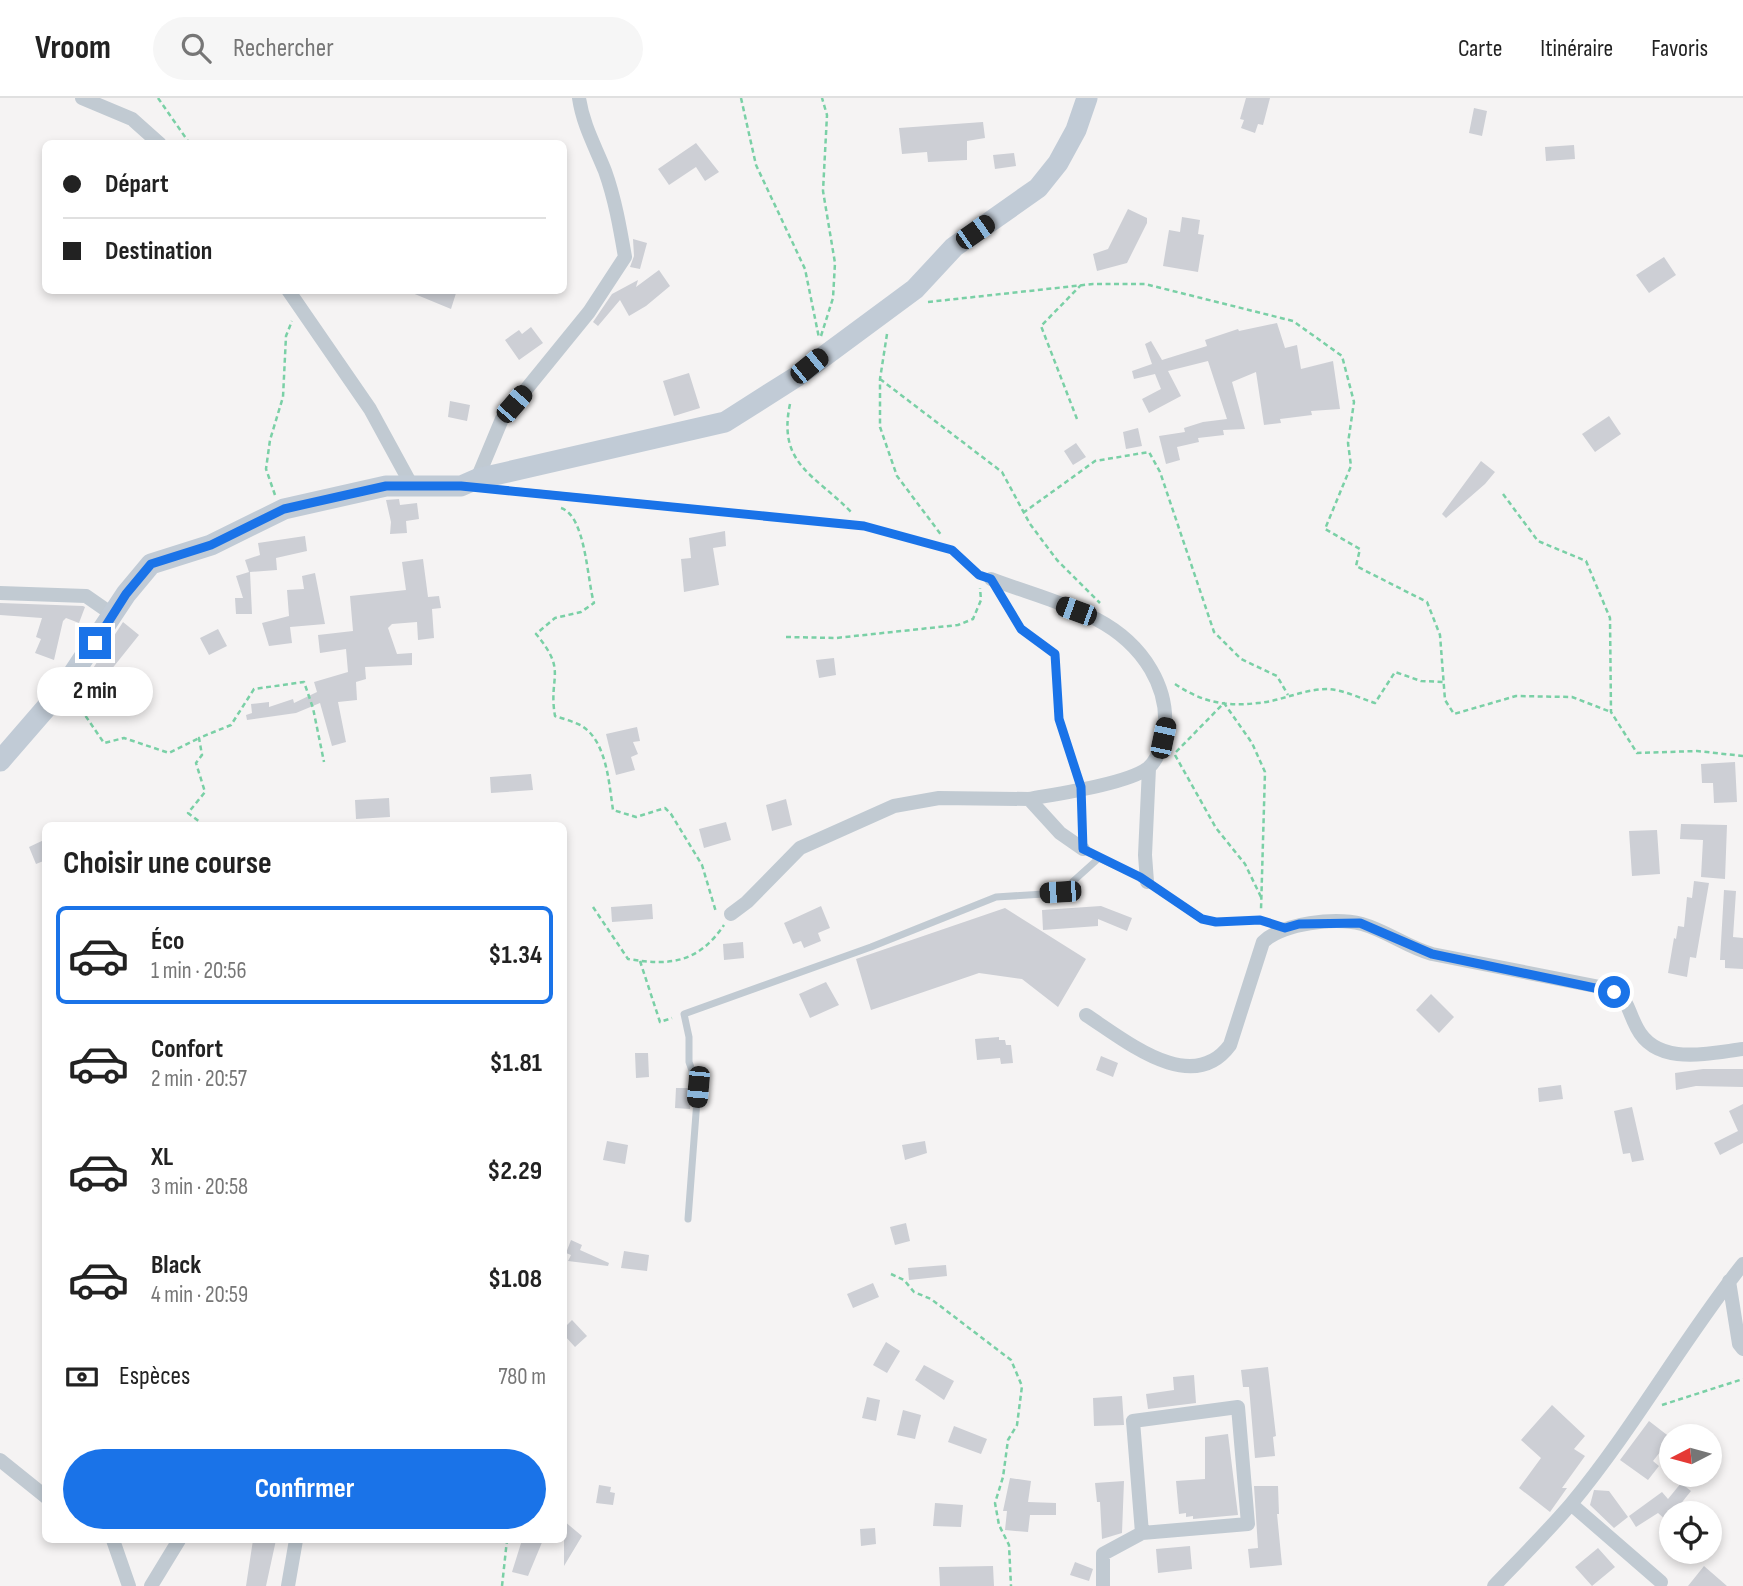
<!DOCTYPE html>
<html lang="fr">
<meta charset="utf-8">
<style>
:root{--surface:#fff;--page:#f6f6f6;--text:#222;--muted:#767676;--line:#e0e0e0;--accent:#1a73e8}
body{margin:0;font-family:"Sofia Sans Condensed",sans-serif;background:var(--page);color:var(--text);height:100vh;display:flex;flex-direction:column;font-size:26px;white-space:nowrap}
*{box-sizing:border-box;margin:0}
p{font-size:23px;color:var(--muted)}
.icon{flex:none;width:38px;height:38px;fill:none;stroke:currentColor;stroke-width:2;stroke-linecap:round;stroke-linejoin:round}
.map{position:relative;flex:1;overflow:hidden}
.sheet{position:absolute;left:42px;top:724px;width:525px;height:721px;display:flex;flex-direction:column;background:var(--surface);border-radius:10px;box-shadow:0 4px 10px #0003}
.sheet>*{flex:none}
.hud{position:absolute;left:42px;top:42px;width:525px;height:154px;border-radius:10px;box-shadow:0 4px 10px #0003;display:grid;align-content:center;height:154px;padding:0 21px;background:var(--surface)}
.needle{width:46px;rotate:264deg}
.buttons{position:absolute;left:1659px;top:1326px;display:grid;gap:14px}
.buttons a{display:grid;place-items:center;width:63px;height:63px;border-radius:50%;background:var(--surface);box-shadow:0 4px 10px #0003;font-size:35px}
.end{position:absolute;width:32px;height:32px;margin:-16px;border:9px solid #1a73e8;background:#fff;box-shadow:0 0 0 4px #fff}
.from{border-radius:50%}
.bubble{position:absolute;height:49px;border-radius:24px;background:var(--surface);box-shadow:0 4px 10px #0003;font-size:23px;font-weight:700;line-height:49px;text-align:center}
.car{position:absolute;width:21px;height:42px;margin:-21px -10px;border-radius:9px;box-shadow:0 0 5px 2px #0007;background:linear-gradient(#222 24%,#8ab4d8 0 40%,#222 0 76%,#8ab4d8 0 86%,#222 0)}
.hud b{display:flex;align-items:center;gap:24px;height:66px;font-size:26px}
.hud b+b{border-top:2px solid var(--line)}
.hud i{width:18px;height:18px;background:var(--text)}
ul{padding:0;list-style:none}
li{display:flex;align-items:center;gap:21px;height:98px;margin:0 14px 10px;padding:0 7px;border:4px solid transparent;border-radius:10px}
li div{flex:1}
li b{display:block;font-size:26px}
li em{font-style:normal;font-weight:700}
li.active{border-color:var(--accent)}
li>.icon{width:63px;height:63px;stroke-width:1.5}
h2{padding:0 21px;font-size:32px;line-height:84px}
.pay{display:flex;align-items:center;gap:18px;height:77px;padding:0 21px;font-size:26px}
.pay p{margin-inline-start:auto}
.primary-button{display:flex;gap:14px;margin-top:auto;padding:14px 21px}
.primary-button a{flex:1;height:80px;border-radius:42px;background:var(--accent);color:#fff;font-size:28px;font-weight:700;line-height:80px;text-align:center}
header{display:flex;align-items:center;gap:42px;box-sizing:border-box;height:98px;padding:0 35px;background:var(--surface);border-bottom:2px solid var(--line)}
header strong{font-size:33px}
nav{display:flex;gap:38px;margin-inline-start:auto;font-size:24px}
.search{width:490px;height:63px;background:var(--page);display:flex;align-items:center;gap:18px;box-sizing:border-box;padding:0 24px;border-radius:38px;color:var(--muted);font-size:26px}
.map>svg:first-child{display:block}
</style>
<header>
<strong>Vroom</strong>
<div class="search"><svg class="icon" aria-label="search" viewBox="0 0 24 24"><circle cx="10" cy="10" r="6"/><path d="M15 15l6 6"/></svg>Rechercher</div>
<nav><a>Carte</a><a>Itinéraire</a><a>Favoris</a></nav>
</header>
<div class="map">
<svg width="1743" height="1488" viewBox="0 0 1743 1488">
<rect width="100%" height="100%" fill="#f5f3f3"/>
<path fill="#cdcfd5" d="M 1246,0 L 1270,0 L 1263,27 L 1258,26 L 1255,35 L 1241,30 L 1244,22 L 1240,21 Z
M 1474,10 L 1487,13 L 1482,38 L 1469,35 Z
M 983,24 L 985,40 L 967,43 L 967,62 L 928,64 L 927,54 L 902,56 L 899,30 Z
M 696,45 L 719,74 L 705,83 L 696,69 L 669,87 L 658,71 Z
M 1574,47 L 1575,61 L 1546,63 L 1545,49 Z
M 1014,55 L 1016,68 L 995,71 L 993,57 Z
M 1128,111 L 1147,120 L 1147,125 L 1127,165 L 1097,173 L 1093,156 L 1108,151 Z
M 1182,119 L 1200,122 L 1198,136 L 1204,137 L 1198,174 L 1163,168 L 1169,132 L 1180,134 Z
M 633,141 L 647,145 L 640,171 L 630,169 L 634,158 Z
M 1664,159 L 1676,177 L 1649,195 L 1636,177 Z
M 659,172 L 670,188 L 646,208 L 629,218 L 620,202 L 598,228 L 593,224 L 612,196 L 638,182 L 636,189 Z
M 405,192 L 457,192 L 451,211 Z
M 1277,225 L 1285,250 L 1297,247 L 1301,271 L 1333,263 L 1340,311 L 1311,313 L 1312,317 L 1280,321 L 1281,325 L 1264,327 L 1256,274 L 1232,284 L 1245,331 L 1223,332 L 1224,337 L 1198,340 L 1199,344 L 1177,349 L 1180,362 L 1166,366 L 1159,338 L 1185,334 L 1184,330 L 1203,324 L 1227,321 L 1208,263 L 1168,273 L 1181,298 L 1149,315 L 1142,301 L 1161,291 L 1155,276 L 1134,281 L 1132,273 L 1152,266 L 1145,246 L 1151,243 L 1162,262 L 1207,248 L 1205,242 L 1238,231 L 1239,233 Z
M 531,229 L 543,245 L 519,262 L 505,242 L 519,232 L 522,236 Z
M 689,275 L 700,310 L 674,318 L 663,283 Z
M 450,303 L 470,307 L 467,323 L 448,319 Z
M 1609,318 L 1621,336 L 1595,354 L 1582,336 Z
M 1138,330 L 1142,348 L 1126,351 L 1123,334 Z
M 1076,345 L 1086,359 L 1073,367 L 1064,353 Z
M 1481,363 L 1495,374 L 1485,386 L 1446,420 L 1442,416 Z
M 399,401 L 400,407 L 417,405 L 419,421 L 406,423 L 407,435 L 390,436 L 391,424 L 386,402 Z
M 725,433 L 726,448 L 713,450 L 719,487 L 684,494 L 681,461 L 691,460 L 689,440 Z
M 305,438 L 307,453 L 276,460 L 277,472 L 250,474 L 252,516 L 236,516 L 235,500 L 243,500 L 236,478 L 249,474 L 245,462 L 260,457 L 258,445 Z
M 423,461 L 428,499 L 439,498 L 441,510 L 432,511 L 434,540 L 418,542 L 417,524 L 392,526 L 388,530 L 397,556 L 412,555 L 412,567 L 365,569 L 366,581 L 356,584 L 357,602 L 338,604 L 346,644 L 332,648 L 320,605 L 296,615 L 247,622 L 246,617 L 252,615 L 251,606 L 269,604 L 269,609 L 293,601 L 294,605 L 317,594 L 314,584 L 348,574 L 346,551 L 320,555 L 318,537 L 353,533 L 350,498 L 406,492 L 402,464 Z
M 315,475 L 325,526 L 290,529 L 292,545 L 269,548 L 262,525 L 289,518 L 287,492 L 304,491 L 302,478 Z
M 0,505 L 83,508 L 85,509 L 79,525 L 66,520 L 63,523 L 54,562 L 35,555 L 41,541 L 36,539 L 42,520 L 0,517 Z
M 123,524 L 139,537 L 99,587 L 88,578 Z
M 218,531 L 227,548 L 209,557 L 200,540 Z
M 834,560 L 836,577 L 819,580 L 816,562 Z
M 637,629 L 640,643 L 633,644 L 638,656 L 631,659 L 635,672 L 616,677 L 606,636 Z
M 1735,664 L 1737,704 L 1714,705 L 1713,685 L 1702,685 L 1701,666 Z
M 531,676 L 533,692 L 491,695 L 490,679 Z
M 389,700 L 390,719 L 356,721 L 355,702 Z
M 786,701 L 792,727 L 772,733 L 766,707 Z
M 726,724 L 731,742 L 704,750 L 699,731 Z
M 1681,726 L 1727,727 L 1725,781 L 1701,779 L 1703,742 L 1680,741 Z
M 1657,732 L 1660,776 L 1632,778 L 1629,733 Z
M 46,741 L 46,762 L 36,766 L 29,749 Z
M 1694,783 L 1709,785 L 1696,860 L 1690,859 L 1687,879 L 1668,875 L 1674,840 L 1676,841 L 1678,828 L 1684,829 L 1687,799 L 1692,800 Z
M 1724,792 L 1736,793 L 1733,839 L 1743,840 L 1743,871 L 1725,870 L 1725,862 L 1720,862 Z
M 652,806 L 653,821 L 612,824 L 611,809 Z
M 821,808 L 830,830 L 818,835 L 821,843 L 804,850 L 801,843 L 793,846 L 784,825 Z
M 1101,808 L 1132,820 L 1127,833 L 1098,821 L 1098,828 L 1043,832 L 1042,812 Z
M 1005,810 L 1086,861 L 1058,909 L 1022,881 L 979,875 L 871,912 L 856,861 Z
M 743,844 L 744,860 L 724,862 L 723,846 Z
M 826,884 L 839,907 L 810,920 L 799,896 Z
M 1431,896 L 1454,919 L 1439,935 L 1416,912 Z
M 999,939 L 999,942 L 1005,942 L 1006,947 L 1011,947 L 1013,965 L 1001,966 L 1000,960 L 977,962 L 975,941 Z
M 635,955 L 648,955 L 649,979 L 636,980 Z
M 1101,958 L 1118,965 L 1113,979 L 1096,972 Z
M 1703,971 L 1743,971 L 1743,989 L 1696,988 L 1676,992 L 1675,975 Z
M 1561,987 L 1563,1001 L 1539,1004 L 1538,990 Z
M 676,990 L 692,990 L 690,1011 L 675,1010 Z
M 1743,1006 L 1743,1045 L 1720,1057 L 1714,1045 L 1738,1033 L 1729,1013 Z
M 1632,1009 L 1644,1062 L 1632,1064 L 1630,1055 L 1623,1056 L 1614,1013 Z
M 607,1043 L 628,1047 L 625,1066 L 603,1062 Z
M 925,1043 L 927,1055 L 905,1062 L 902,1047 Z
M 906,1125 L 910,1143 L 895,1147 L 890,1129 Z
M 571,1142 L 582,1147 L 580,1152 L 609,1165 L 608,1168 L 568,1163 L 571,1157 L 566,1155 Z
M 624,1153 L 649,1157 L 647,1173 L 621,1170 Z
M 946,1167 L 947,1178 L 909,1182 L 908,1170 Z
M 873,1185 L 879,1199 L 853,1210 L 847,1196 Z
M 572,1222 L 587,1238 L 575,1249 L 564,1237 L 564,1230 Z
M 886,1244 L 900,1253 L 887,1275 L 873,1267 Z
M 924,1267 L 954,1283 L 944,1302 L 915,1282 Z
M 1268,1269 L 1276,1338 L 1273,1339 L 1275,1358 L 1255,1360 L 1249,1289 L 1243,1289 L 1241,1272 Z
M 1194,1277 L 1196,1305 L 1148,1311 L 1146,1296 L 1174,1292 L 1173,1279 Z
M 1122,1298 L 1124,1327 L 1094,1328 L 1093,1300 Z
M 867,1299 L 880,1302 L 876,1323 L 862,1320 Z
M 1552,1307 L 1585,1338 L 1574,1351 L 1585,1358 L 1562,1390 L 1567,1390 L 1550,1414 L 1519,1390 L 1541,1360 L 1521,1342 Z
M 903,1312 L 921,1317 L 915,1341 L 897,1337 Z
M 1649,1323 L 1671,1340 L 1653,1363 L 1659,1368 L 1648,1382 L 1620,1362 Z
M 954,1328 L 987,1341 L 981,1356 L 948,1344 Z
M 1228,1336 L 1238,1417 L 1193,1421 L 1193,1418 L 1186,1419 L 1186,1415 L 1179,1416 L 1176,1383 L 1205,1381 L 1205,1339 Z
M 1010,1380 L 1031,1383 L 1028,1404 L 1056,1405 L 1056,1417 L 1030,1417 L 1028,1434 L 1005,1432 L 1007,1413 L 1003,1413 Z
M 1124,1383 L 1122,1435 L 1102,1441 L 1100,1404 L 1097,1404 L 1095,1385 Z
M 1681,1385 L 1691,1393 L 1667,1423 L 1658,1415 L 1636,1429 L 1629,1418 L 1662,1394 L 1668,1401 Z
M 599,1387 L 611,1389 L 610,1394 L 615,1395 L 613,1407 L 596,1405 Z
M 1254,1388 L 1278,1388 L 1279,1416 L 1277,1416 L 1282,1467 L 1250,1470 L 1248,1451 L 1258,1450 Z
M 1594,1392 L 1609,1393 L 1628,1419 L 1614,1430 L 1590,1407 Z
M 935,1405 L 963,1407 L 961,1429 L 933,1428 Z
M 564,1423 L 582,1438 L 564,1468 Z
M 875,1430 L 876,1446 L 861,1448 L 860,1431 Z
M 253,1442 L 276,1442 L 266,1488 L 246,1488 Z
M 522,1442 L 543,1442 L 528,1478 L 512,1474 Z
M 1190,1448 L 1192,1471 L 1158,1475 L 1156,1451 Z
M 1598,1450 L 1615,1469 L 1592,1488 L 1575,1469 Z
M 1075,1464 L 1093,1471 L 1089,1483 L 1070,1477 Z
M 993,1468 L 994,1488 L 940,1488 L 939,1469 Z
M 1704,1468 L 1727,1488 L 1688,1488 Z"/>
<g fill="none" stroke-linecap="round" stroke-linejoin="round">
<path stroke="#7ad0a6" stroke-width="2.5" stroke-dasharray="5 3.5" stroke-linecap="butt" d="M 158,0 L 190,46
M 741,0 L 756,67 L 805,171 L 819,240
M 928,204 L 1093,186 L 1145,186 L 1293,223 L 1342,258 L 1354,304 L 1348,345 L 1351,368 L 1325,431 L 1360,451 L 1356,468 L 1427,504 L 1440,537 L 1445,602 L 1454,616 L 1516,598 L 1572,599 L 1611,614
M 887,236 L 880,281 L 880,329 L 897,378 L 942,438
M 821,238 L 833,200 L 835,165 L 823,93 L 827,17 L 822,0
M 880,281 L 1002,374 L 1030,426 L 1057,462 L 1100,505
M 790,306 C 777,367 816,377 852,415
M 1077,321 L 1041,228 L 1081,187
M 1503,396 L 1538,443 L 1586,463 L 1610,520 L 1611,614 L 1637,655 L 1697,653 L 1743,658
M 275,397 L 266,371 L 270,342 L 283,299 L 286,238 L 292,223
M 561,410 C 586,418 587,482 594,505 L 581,514 L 555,520 L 536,536 C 568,574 548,578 555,618 C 564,621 575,624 582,628 C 607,644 609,686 613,712 L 636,719 L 665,710 L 671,716 L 702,767 L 716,814
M 1023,415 L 1095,363 L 1149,354 L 1160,374 L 1214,534 L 1241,561 L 1277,578 L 1288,597
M 786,539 L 836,540 L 958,527 L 973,521 L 981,502 L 980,490
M 1175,586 C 1202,604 1225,609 1258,605 C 1282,603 1303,591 1328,591 C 1343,592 1360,600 1375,605 L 1395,574 L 1421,583 L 1443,584
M 76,604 L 104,645 L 124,640 L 169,655 L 199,640
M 1176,654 L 1224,605 L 1252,645 L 1265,674 L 1261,812
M 1175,657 L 1216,730 L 1245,766 L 1262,801
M 205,728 L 188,715 L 205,694 L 196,665 L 202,657 L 199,640 L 231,627 L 254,591 L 304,584 L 313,610 L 324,664
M 593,809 L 628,861 C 671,868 698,865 724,827
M 640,863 L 660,924 L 672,920
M 891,1176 L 904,1182 L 914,1194 L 931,1201 L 1011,1262 L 1022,1288 L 1017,1327 L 1008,1342 L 1003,1379 L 995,1405 L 999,1427 L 1009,1447 L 1011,1488
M 1662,1307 L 1743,1281
M 502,1488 L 507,1442"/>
<path stroke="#c1cad2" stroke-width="7" d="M 479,389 L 864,428 L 952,452 L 979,477 L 991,481 L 1021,531 L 1055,556 L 1059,621 L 1081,689 L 1083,751 L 1099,760 L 1060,795 L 996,799 L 871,849 L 684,916 L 689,939 L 689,964 L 698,989 L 688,1121
M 1099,760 L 1140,779 L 1201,821 L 1216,824 L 1260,822 L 1283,830"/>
<path stroke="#c1cad2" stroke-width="14" d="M 82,0 L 132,21 L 160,46
M 288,192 L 370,311 L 412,388
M 477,381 L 502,321 L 589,214 L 625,159 C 620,130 615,101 605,73 C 595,48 583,27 579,0
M 991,481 C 1025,494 1064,504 1096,521 C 1142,545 1174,591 1163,643 C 1160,652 1156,664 1148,670 C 1127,686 1056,696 1029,701
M 0,495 L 86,498 L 109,514 L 116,507
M 1147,784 L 1145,757 L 1149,670
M 731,816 L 747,804 L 800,750 L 894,708 L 939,700 L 1029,701 L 1060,735 L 1083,751
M 1086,917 C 1125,942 1192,999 1230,947 L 1263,844 C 1283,825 1335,819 1362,826 C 1387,833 1407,849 1432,856 L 1600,889 C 1632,901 1623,903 1637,930 C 1657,969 1710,955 1743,951
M 1729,1183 L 1739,1246 L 1743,1251
M 0,1362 L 46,1399
M 1571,1406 L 1661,1484
M 113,1442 L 129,1488
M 151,1488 L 179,1442
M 288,1488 L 296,1442
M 1103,1488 L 1103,1456 L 1142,1435 L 1248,1426 L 1238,1309 L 1133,1323 L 1142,1435
M 1494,1488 C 1520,1461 1547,1434 1571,1406 C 1634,1330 1682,1243 1743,1166"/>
<path stroke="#c1cbd6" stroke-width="21" d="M 0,663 L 65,588 L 126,496 L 151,466 L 211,447 L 284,411 L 386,388 L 461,388 L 477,381 L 725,324 L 796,279 L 915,191 L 954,149 L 1038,90 L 1058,65 L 1076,32 L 1087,0"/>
</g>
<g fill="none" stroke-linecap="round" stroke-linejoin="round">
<path stroke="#1a73e8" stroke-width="9" d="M 95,545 L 126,496 L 151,466 L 211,447 L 284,411 L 386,388 L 461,388 L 864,428 L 952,452 L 979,477 L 991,481 L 1021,531 L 1055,556 L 1059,621 L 1081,689 L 1083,751 L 1140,779 L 1202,821 L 1216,824 L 1260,822 L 1285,830 L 1299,826 L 1360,825 L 1432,856 L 1614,894"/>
</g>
</svg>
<div class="buttons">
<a><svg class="needle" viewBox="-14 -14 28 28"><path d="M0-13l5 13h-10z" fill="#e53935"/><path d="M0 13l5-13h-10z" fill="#767676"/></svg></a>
<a><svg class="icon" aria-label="locate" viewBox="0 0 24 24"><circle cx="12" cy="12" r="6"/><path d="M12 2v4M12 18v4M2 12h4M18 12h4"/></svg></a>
</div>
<i class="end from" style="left:1614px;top:894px"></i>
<i class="end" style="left:95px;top:545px"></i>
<div class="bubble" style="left:37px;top:569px;width:116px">2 min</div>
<i class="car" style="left:975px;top:134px;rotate:55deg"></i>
<i class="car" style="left:809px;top:268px;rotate:51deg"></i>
<i class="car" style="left:514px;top:306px;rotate:41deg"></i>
<i class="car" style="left:1076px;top:513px;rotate:290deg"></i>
<i class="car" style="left:1163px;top:640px;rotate:12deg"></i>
<i class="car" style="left:1060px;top:794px;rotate:266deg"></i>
<i class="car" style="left:698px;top:989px;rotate:185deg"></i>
<div class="hud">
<b><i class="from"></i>Départ</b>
<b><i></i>Destination</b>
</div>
<section class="sheet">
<h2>Choisir une course</h2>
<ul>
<li class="active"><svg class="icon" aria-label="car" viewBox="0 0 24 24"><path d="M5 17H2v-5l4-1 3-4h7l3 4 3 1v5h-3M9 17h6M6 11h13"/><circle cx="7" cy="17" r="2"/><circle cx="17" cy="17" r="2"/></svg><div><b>Éco</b><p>1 min · 20:56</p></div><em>$1.34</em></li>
<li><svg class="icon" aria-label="car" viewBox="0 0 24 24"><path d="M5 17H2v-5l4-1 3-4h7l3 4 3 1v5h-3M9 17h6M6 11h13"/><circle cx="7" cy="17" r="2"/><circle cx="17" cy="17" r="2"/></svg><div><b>Confort</b><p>2 min · 20:57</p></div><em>$1.81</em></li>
<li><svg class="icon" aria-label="car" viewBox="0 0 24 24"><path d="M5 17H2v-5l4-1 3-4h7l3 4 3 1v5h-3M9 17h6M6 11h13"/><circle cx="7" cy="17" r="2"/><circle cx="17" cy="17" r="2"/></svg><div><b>XL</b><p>3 min · 20:58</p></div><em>$2.29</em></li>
<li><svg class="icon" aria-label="car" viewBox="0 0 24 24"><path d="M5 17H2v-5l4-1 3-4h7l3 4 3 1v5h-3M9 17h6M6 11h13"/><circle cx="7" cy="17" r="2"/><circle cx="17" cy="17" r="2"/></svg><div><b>Black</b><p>4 min · 20:59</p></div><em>$1.08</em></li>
</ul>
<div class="pay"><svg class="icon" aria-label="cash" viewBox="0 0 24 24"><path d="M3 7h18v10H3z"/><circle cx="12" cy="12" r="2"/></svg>Espèces<p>780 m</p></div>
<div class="primary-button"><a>Confirmer</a></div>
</section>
</div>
